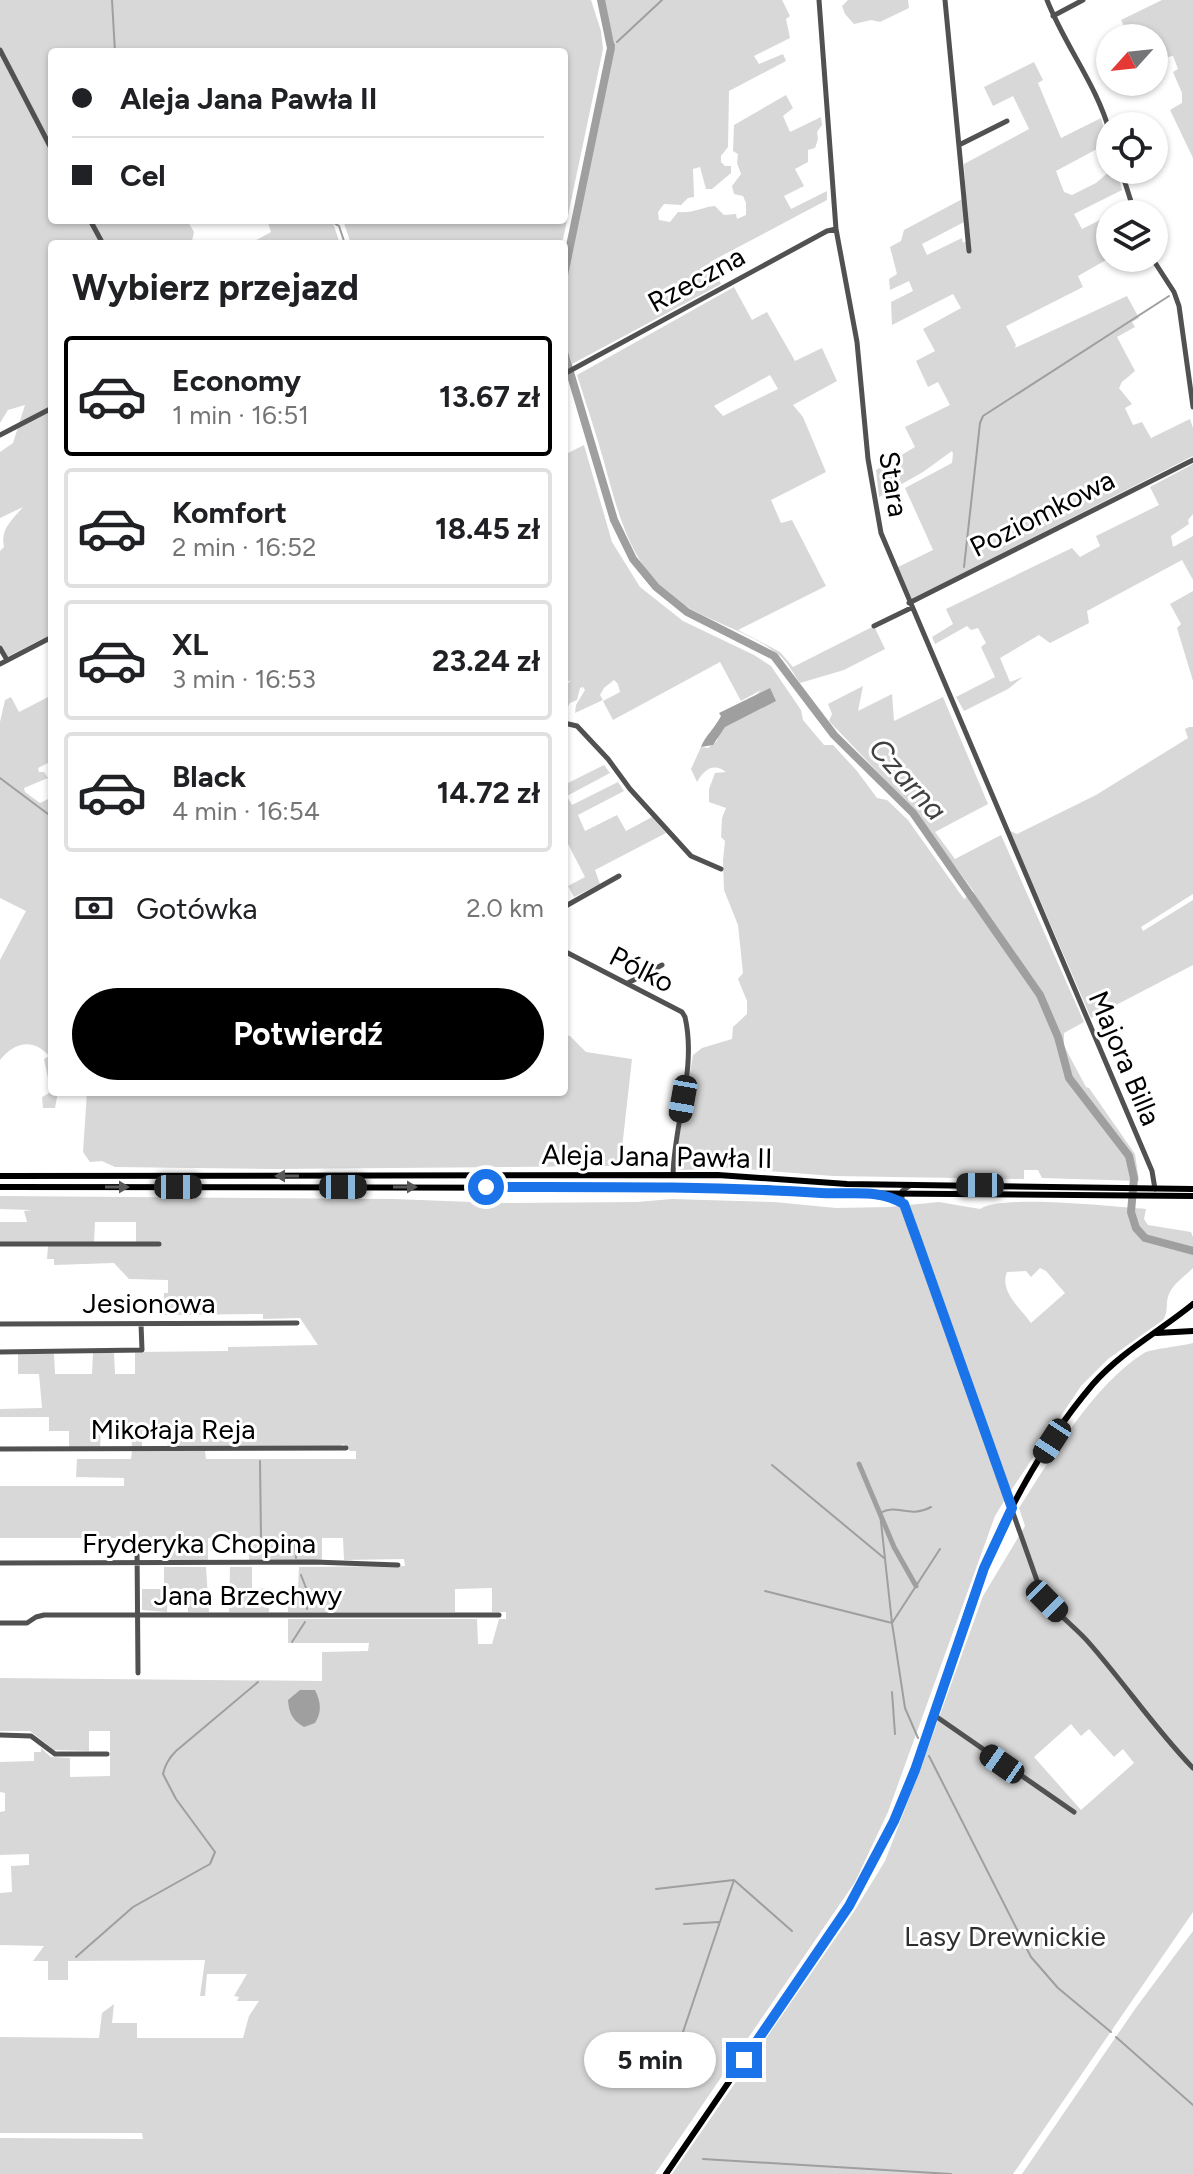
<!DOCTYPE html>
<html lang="pl">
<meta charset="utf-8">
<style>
:root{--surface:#fff;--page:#f2f2f2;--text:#202124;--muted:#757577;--line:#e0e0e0;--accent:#000}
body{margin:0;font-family:Figtree,sans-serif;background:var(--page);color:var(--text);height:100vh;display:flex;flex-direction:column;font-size:30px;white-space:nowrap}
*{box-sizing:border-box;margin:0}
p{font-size:26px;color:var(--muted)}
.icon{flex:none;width:44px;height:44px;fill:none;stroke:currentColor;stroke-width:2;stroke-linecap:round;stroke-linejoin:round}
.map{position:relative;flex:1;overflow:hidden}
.drawer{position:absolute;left:48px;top:240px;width:520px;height:856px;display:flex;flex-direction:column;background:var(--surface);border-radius:8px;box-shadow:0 2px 6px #0004}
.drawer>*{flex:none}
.top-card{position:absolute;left:48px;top:48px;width:520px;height:176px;border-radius:8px;box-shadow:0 2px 6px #0004;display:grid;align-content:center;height:176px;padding:0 24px;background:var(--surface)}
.needle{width:52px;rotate:243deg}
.fabs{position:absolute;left:1096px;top:24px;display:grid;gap:16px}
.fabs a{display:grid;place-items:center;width:72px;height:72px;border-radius:50%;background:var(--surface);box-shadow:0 2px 6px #0004;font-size:40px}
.end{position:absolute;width:36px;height:36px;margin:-18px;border:10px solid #1a73e8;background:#fff;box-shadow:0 0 0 4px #fff}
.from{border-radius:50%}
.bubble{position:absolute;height:56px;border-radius:28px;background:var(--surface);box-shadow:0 2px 6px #0004;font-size:26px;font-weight:700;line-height:56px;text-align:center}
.car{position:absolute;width:24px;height:48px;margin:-24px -12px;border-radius:10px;box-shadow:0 0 6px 2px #0007;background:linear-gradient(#222 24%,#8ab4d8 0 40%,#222 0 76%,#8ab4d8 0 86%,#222 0)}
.top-card b{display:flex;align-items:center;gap:28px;height:76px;font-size:30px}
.top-card b+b{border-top:2px solid var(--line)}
.top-card i{width:20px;height:20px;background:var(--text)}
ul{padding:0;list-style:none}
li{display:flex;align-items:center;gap:24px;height:120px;margin:0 16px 12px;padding:0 8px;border:4px solid var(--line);border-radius:8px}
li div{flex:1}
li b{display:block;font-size:30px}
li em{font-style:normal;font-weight:700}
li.current{border-color:var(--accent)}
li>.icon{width:72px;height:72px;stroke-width:1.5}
h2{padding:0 24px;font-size:36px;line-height:96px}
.pay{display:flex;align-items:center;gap:20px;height:88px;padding:0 24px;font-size:30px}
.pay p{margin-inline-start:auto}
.action{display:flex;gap:16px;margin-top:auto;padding:16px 24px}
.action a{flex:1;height:92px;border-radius:48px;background:var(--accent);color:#fff;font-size:32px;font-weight:700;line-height:92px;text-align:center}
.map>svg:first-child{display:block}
</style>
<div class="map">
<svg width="1193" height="2174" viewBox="0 0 1193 2174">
<rect width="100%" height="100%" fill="#fff"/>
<path fill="#d8d8d8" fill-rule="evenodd" d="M 0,0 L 591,0 L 601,31 L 603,49 L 562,244 L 351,244 L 343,220 L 564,220 L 564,52 L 52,52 L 52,220 L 187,220 L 194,232 L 192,241 L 186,244 L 52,244 L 52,346 L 48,349 L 49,354 L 52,353 L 52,634 L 7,657 L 0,644 L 0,551 L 4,547 C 0,529 12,520 23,507 L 0,518 L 0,452 L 13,443 L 25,405 L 8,410 L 0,423 Z
M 604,0 L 782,0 L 790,16 L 786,19 L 790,38 L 754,56 L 759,64 L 783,54 L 786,61 L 729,91 L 728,147 L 721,156 L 721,162 L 725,166 L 731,166 L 731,173 L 712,189 L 706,189 L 700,167 L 693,169 L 694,197 L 688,198 L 681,205 L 664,204 L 658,212 L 659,220 L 670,222 L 678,212 C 692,214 702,207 715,206 L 724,215 L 736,214 L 737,219 L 746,215 L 746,203 L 743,196 L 734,194 L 732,186 L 741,174 L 737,163 L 738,154 L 733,151 L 734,125 L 786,95 L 793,108 L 783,116 L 790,132 L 821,117 L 822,125 L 817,132 L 818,139 L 815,148 L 808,150 L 808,162 L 795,169 L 804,186 L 784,196 L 791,209 L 827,191 L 827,200 L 710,262 L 721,284 L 572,364 L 564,337 L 564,294 L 614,42 Z
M 848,0 L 908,0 L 909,8 L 880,22 L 871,20 L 854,24 L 845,14 L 842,6 Z
M 1162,0 L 1193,0 L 1193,158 L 1170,110 L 1182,103 L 1182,93 L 1173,72 L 1178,69 L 1173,56 L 1168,57 L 1159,40 L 1154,42 L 1154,38 L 1130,38 L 1121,20 Z
M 1034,62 L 1043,80 L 1038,83 L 1061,138 L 1101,118 L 1108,143 L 1056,171 L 1064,192 L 1072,195 L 1096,183 L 1111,170 L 1117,170 L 1122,190 L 1074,214 L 1082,229 L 1104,218 L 1110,230 L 1110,242 L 1101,248 L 1106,260 L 1078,276 L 1083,287 L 1006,326 L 1016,345 L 1015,348 L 1127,296 L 1139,318 L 1132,322 L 1135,327 L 1117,337 L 1135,371 L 1122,382 L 1119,388 L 1132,404 L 1125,408 L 1133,425 L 1142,422 L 1151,438 L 1190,419 L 1193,428 L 1193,456 L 912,599 L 898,567 L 933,550 L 905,488 L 952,463 L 953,454 L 952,451 L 923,472 L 879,497 L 876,470 L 915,447 L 905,427 L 950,405 L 938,382 L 928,387 L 916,361 L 935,351 L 923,329 L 961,308 L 953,294 L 892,325 L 891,302 L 913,291 L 909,281 L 890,290 L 889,279 L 897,274 L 890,247 L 901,241 L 904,230 L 966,197 L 964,164 L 1029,129 L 1013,96 L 993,106 L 984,87 ZM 968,220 L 970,239 L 963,243 L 962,238 L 927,255 L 922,244 Z
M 267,220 L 332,220 L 340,244 L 249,244 L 271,232 Z
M 734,287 L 752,320 L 767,312 L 795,361 L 822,348 L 837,381 L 793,405 L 803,417 L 826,472 L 771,500 L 781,523 L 792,520 L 826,586 L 738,630 L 780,652 L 793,667 L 874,626 L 885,649 L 844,670 L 800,683 C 793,673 787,661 778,654 C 749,631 711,623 681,603 C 631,570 619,516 604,462 C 596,433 586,404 577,375 ZM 770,375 L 778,389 L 723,416 L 714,406 Z
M 584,445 L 612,542 L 640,587 L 683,621 L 754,655 L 771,666 L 801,710 L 803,720 L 824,745 L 833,745 L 857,771 L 877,798 L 887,800 L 908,820 L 964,899 L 974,892 L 913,809 L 829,721 L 832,714 L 828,704 L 863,686 L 858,711 L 892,694 L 894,721 L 943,697 L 988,804 L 935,832 L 955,859 L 1001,835 L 1084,1022 L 1064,1033 L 1064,1046 L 1086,1087 L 1089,1088 L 1135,1154 L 1139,1181 L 1042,1178 L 1038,1170 L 1024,1170 L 1024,1179 L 833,1176 L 731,1168 L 681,1170 L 676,1166 L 677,1150 L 693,1055 L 702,1048 L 732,1039 L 733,1027 L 747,1014 L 747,1001 L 738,979 L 743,973 L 738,925 L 724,890 L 723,860 L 725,841 L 721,837 L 722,818 L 726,808 L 709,802 L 709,789 L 715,773 L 726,772 C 713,762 704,770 697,782 L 691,769 L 701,747 L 708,748 L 717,741 L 720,731 L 761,690 L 741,701 L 720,662 L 613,720 L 603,701 L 620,692 L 618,684 L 614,680 L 604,688 L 600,695 L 603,700 L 575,713 L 576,705 L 585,690 L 583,687 L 580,688 L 577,700 L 570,703 L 564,713 L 564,688 L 571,680 L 564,683 L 564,455 Z
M 1193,464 L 1193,514 L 1188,520 L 1189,524 L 1171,536 L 1173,547 L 1193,536 L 1193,580 L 1182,560 L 1087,611 L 1089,623 L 1050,643 L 1039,635 L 1000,658 L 1010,682 L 1023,677 L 1008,689 L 964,711 L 956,697 L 995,677 L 981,647 L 986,643 L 978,628 L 971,630 L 967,626 L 935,644 L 932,637 L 953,624 L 946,609 L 1072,548 L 1080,557 L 1100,546 L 1096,536 L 1159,505 L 1150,487 Z
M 1193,591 L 1193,681 L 1177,628 L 1181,624 L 1170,604 Z
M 52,695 L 52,761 L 38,768 L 39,772 L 44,772 L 48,778 L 24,788 L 25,792 L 40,803 L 52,797 L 52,1092 L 58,1092 L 55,1108 L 43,1108 L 42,1097 L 51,1092 L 44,1059 L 49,1056 C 33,1038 15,1042 0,1060 L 0,960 L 26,911 L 0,898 L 0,722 L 5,700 L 11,697 L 19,712 Z
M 1189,727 L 1193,727 L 1193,894 L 1141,927 L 1143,931 L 1193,900 L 1193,965 L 1091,1018 L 1010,831 L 1017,834 L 1096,795 L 1188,738 L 1185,729 Z
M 604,765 L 610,773 L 567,796 L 572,805 L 618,782 L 624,791 L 578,815 L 585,831 L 617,815 L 626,831 L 652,817 L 666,833 L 595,870 L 600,884 L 574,897 L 568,886 L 585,877 L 567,842 L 564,843 L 564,785 Z
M 564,1035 L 570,1036 L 586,1052 L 632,1059 L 620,1166 L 276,1169 L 115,1167 L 102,1161 L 90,1162 L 83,1152 L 87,1092 L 564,1092 Z
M 0,1196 L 394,1199 L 498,1203 L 637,1202 L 672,1199 L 774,1202 L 836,1208 L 889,1207 L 939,1202 L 980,1209 C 1002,1194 1114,1207 1146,1209 L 1144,1219 L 1148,1225 L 1191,1232 L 1193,1237 L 1193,1268 C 1185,1276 1173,1284 1169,1294 C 1165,1303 1169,1311 1163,1320 L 1108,1359 L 1081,1386 L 1004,1501 L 995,1516 L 888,1812 L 855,1882 L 655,2174 L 0,2174 L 0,2138 L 143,2139 L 142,2133 L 0,2133 L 0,2037 L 99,2038 L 102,2013 L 114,2004 L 112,2023 L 137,2023 L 137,2038 L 243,2038 L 249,2016 L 259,2001 L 237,2001 L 239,1997 L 234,1996 L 247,1974 L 207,1974 L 205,1996 L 200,1996 L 205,1960 L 68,1961 L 68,1980 L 48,1980 L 48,1961 L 33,1961 L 44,1946 L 0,1945 L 0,1893 L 12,1892 L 11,1866 L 29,1865 L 29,1854 L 0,1855 L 0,1812 L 5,1811 L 5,1793 L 0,1792 L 0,1762 L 34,1761 L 34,1752 L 41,1752 L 41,1748 L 51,1757 L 70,1758 L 70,1777 L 110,1776 L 110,1731 L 89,1731 L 89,1751 L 54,1750 L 30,1731 L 0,1731 L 0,1678 L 322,1681 L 322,1652 L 368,1651 L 369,1643 L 288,1643 L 288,1619 L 477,1619 L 478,1644 L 492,1644 L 499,1619 L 506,1619 L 506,1612 L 492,1612 L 492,1588 L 455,1589 L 455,1612 L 288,1612 L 287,1589 L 298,1588 L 299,1567 L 405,1566 L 404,1559 L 344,1560 L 343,1538 L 322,1538 L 322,1560 L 249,1560 L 248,1538 L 208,1538 L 208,1560 L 164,1560 L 163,1538 L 0,1538 L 0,1486 L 124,1486 L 124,1478 L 76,1477 L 77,1459 L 131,1459 L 132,1451 L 205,1451 L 206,1459 L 356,1459 L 356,1451 L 350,1451 L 344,1444 L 336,1447 L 168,1447 L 167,1431 L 142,1431 L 142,1447 L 132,1447 L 131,1431 L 101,1431 L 100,1447 L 69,1447 L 69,1431 L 49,1431 L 49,1417 L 0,1417 L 0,1409 L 42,1408 L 39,1374 L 18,1374 L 18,1354 L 54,1354 L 55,1374 L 92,1374 L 93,1353 L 114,1353 L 115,1374 L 135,1374 L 135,1352 L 228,1351 L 228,1347 L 318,1345 L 300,1318 L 263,1319 L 263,1314 L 164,1315 L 164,1293 L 168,1293 L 168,1280 L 129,1279 L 114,1263 L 54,1265 L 54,1259 L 47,1259 L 48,1246 L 160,1246 L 136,1242 L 136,1222 L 95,1222 L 94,1242 L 0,1242 L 0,1222 L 27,1222 L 24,1211 L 32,1210 L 0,1209 ZM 1040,1268 L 1046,1271 L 1065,1293 L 1031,1323 C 1021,1309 999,1291 1007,1272 L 1026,1271 L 1031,1277 Z
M 1193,1343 L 1193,1912 L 1013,2174 L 672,2174 L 855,1910 L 885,1861 L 920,1770 L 983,1596 L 1025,1526 L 1019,1508 C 1052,1457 1092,1386 1144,1353 C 1151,1349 1182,1346 1193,1343 ZM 1071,1724 L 1081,1736 L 1089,1729 L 1114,1757 L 1123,1749 L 1134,1763 L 1081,1810 L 1034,1757 Z
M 164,1567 L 206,1567 L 209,1612 L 188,1612 L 188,1589 L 168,1589 L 167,1612 L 142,1610 L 142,1589 L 164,1589 Z
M 230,1567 L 252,1567 L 252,1588 L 268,1589 L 269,1612 L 229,1612 Z
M 1193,1931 L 1193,2174 L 1022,2174 L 1135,2009 Z"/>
<path fill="#9f9f9f" d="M 770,688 L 776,701 L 725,727 L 713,745 L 701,747 C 705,736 715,728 721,716 L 719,713 Z
M 300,1690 L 315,1690 C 321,1702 322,1712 315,1723 L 304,1727 C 292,1720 289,1713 288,1700 Z"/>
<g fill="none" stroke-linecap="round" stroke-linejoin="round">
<path stroke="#9f9f9f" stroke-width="2" d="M 112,0 L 115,52
M 617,42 L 662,0
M 611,48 L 614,45
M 329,220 L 339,226 L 345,244
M 564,379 L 571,377
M 964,567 L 980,423 L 983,416 L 1169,296
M 0,778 L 52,817
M 260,1461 L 261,1539 L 295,1540 L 296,1558
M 772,1465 L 884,1558
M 301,1575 L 306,1588 L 307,1609
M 765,1591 L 892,1623 L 880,1513 C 898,1503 908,1519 931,1507
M 292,1642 L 305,1622
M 892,1692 L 895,1734
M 918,1738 L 905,1708 L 892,1623 L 940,1549
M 929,1756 L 1031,1957 L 1058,1988 L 1111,2032
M 656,1889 L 734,1880 L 792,1931
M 684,1924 L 719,1922
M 76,1957 L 133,1907 L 210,1864 L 215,1852 L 176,1799 L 163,1774 C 165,1764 169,1758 176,1751 L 258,1682
M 683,2032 L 734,1880
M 1116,2037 L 1193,2105
M 703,2159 L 951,2174"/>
<path stroke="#9f9f9f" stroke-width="5" d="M 859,1464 L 894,1547 L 916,1586"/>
<path stroke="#9f9f9f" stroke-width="8" d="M 564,275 L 611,48 L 601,0
M 564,352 L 614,520 L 633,559 L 656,587 L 687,612 L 774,656 L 834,735 L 913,813 L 1040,995 L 1058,1037 L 1069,1078 L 1129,1156 L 1134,1178 L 1131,1212 L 1136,1228 L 1145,1238 L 1193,1251"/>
<path stroke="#515151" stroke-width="5" d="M 819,0 L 836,229 L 857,342 L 868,459 L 881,533 L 1152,1171 L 1155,1189
M 945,0 L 969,251
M 1047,0 C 1065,46 1097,85 1110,133
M 1053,16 L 1083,0
M 0,50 L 52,150
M 959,145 L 1007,121
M 1121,170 L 1135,214
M 90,220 L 103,244
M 1152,258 L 1174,292 L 1179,306 L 1193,407
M 564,374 L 827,231 L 836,229
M 0,435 L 52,408
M 909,603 L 1193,460
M 874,626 L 911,608
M 0,648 L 7,660
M 0,664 L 52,637
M 564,723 L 577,726 L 608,759 L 630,789 L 691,856 L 721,869
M 564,907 L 619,876
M 564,951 L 682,1012 L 685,1017 C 697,1069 674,1123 673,1175
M 628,983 L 662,965
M 911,1185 L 902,1191 L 902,1200 L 1040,1589 C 1051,1611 1074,1625 1090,1644 C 1125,1684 1156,1730 1193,1768
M 883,1195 L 903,1204
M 0,1244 L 159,1244
M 0,1324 L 297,1323
M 0,1352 L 142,1350 L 141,1324
M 0,1449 L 346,1448
M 137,1546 L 138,1673
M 0,1563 L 314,1562 L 398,1565
M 0,1623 L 27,1623 L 36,1617 L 44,1615 L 499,1615
M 934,1715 L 1074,1812
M 0,1735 L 31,1736 L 55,1754 L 107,1754"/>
<path stroke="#000" stroke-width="6" d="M 0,1176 L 718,1175 L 847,1184 L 1193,1189
M 0,1187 L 761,1188 L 823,1193 L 1193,1196
M 1157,1333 L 1193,1331
M 666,2174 L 849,1906 C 874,1861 898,1817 916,1769 C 941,1703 957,1633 984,1567 C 1011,1503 1048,1437 1093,1384 C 1121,1352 1160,1331 1193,1304"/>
</g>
<defs><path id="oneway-solid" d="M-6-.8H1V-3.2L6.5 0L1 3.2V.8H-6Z" transform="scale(2)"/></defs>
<g fill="#595959">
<use href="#oneway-solid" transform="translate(287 1176) rotate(180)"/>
<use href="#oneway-solid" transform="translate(117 1187)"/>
<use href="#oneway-solid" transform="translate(405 1187)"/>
</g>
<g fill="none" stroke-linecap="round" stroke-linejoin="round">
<path stroke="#1a73e8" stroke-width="10" d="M 486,1187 C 598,1187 709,1186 821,1193 C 850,1195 878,1188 904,1204 L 917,1240 L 1012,1508 L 984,1568 L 915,1770 L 894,1821 L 849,1906 L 744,2060"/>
</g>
<g text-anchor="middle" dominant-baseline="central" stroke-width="6" stroke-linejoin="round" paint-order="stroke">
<g font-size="28" fill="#000" stroke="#fff">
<text transform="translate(696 279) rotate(-29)">Rzeczna</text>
<text transform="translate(894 484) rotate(81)">Stara</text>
<text transform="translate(1042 513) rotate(-27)">Poziomkowa</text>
<text transform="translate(642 969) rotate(27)">Pólko</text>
<text transform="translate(1125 1058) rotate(67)">Majora Billa</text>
<text transform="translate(657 1156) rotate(1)">Aleja Jana Pawła II</text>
<text x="149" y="1303">Jesionowa</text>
<text x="173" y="1429">Mikołaja Reja</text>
<text x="199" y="1543">Fryderyka Chopina</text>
<text x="248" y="1595">Jana Brzechwy</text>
</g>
<g font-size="28" fill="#2f2f2f" stroke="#fff">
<text x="1005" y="1936">Lasy Drewnickie</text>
</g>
<g font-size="30" font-style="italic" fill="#404040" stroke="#fff">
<text transform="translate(908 779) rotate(48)">Czarna</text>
</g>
</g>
</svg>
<div class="fabs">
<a><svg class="needle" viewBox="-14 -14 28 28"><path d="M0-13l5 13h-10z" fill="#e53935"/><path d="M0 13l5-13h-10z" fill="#757577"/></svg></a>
<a><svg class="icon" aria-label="locate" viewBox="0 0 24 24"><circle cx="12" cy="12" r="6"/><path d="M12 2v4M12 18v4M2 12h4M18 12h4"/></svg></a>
<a><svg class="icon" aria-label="layers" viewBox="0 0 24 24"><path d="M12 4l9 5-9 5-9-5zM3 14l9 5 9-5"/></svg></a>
</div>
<i class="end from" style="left:486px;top:1187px"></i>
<i class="end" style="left:744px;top:2060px"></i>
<div class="bubble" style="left:584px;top:2032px;width:132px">5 min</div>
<i class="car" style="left:683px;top:1099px;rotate:190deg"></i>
<i class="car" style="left:980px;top:1185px;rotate:270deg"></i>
<i class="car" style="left:178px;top:1187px;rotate:90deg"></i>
<i class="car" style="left:343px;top:1187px;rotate:90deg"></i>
<i class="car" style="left:1052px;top:1441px;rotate:213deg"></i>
<i class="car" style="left:1047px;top:1601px;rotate:135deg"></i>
<i class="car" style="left:1002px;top:1764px;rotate:305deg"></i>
<div class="top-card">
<b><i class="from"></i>Aleja Jana Pawła II</b>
<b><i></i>Cel</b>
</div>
<section class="drawer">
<h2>Wybierz przejazd</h2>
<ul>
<li class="current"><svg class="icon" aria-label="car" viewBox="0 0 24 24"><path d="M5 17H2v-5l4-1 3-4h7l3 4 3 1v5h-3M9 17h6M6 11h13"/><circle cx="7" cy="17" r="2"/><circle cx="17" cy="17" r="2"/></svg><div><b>Economy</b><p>1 min · 16:51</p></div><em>13.67 zł</em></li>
<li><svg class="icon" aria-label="car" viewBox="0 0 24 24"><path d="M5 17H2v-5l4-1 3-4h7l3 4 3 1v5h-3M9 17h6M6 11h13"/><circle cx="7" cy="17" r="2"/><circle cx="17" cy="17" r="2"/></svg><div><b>Komfort</b><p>2 min · 16:52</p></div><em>18.45 zł</em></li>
<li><svg class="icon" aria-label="car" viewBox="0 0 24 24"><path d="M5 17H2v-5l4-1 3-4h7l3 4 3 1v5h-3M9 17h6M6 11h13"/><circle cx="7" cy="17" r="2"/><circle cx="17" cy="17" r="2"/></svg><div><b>XL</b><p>3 min · 16:53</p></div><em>23.24 zł</em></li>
<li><svg class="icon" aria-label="car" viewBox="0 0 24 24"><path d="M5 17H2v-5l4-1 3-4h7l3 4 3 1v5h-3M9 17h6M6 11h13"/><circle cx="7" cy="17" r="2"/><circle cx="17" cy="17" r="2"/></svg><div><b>Black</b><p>4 min · 16:54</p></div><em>14.72 zł</em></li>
</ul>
<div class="pay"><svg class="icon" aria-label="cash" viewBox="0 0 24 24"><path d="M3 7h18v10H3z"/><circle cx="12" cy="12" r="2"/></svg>Gotówka<p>2.0 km</p></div>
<div class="action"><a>Potwierdź</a></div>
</section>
</div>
